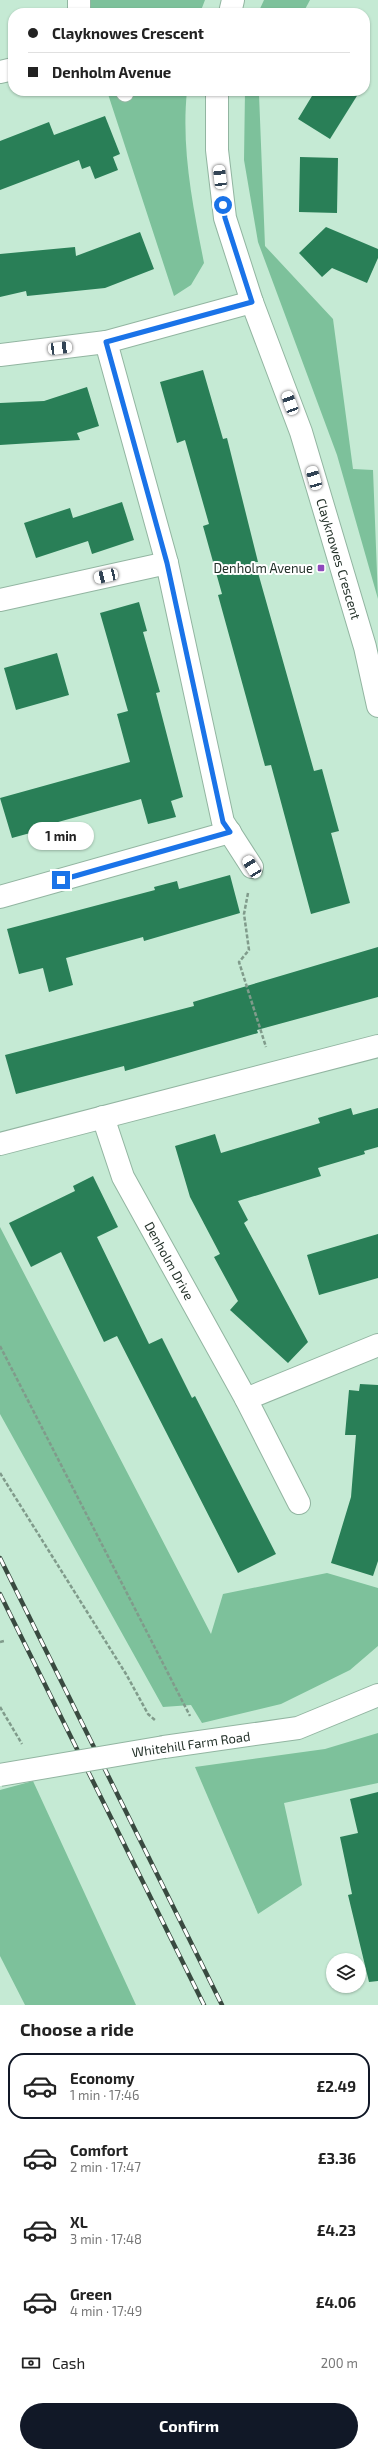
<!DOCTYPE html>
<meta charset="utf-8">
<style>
:root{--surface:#fff;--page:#f2f2f2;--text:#222;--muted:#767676;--line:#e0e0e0;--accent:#111827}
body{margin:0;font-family:"Exo 2",sans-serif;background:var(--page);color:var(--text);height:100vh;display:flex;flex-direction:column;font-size:15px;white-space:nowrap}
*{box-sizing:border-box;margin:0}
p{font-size:13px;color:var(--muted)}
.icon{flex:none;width:22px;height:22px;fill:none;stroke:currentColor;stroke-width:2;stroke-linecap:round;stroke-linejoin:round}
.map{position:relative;height:2005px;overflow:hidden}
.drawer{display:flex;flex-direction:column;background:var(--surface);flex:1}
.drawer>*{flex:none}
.hud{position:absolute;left:8px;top:8px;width:362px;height:88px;border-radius:16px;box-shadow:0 1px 3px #0004;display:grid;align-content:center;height:88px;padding:0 20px;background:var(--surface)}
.buttons{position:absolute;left:326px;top:1953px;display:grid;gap:8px}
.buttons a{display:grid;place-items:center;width:40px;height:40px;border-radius:50%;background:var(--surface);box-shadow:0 1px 3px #0004;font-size:20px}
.end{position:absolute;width:18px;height:18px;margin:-9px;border:5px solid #1a73e8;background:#fff;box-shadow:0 0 0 2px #fff}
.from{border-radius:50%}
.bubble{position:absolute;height:28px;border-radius:14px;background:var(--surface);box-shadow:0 1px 3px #0004;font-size:13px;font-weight:700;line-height:28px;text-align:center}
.car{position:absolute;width:12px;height:24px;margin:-12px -6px;border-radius:5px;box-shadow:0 0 3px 1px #0007;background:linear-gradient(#fff 24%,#345 0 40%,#fff 0 76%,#345 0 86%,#fff 0)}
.hud b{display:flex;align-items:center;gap:14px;height:38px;font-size:15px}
.hud b+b{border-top:1px solid var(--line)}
.hud i{width:10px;height:10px;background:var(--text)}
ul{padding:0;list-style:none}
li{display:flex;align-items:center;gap:12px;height:66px;margin:0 8px 6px;padding:0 12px;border:2px solid transparent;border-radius:16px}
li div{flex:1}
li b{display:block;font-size:15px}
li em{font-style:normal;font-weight:700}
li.on{border-color:var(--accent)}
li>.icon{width:36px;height:36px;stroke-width:1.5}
h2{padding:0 20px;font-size:18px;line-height:48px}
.pay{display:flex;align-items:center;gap:10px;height:44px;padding:0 20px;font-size:15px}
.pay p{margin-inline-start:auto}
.action{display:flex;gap:8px;margin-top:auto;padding:8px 20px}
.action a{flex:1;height:46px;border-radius:24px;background:var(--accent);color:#fff;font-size:16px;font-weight:700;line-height:46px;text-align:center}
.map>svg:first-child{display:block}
</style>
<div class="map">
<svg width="378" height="2005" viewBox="0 0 378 2005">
<rect width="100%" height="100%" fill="#c5ead4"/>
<path fill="#7dc19b" d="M 85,0 L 205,0 L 200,13 L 87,13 Z
M 264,0 L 310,0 L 303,13 L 258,13 Z
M 107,91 L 187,91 C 181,149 193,206 204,263 L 191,285 L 174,296 Z
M 245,91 L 261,91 L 259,94 L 265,246 L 333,319 L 353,469 L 373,470 L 378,599 L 337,455 L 258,242 L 244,160 Z
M 0,1227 L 211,1634 L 223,1594 L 327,1573 L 378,1588 L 378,1646 L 350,1670 L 281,1704 L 202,1723 L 191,1705 L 163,1707 L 0,1414 Z
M 378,1733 L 378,1783 L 284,1803 L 302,1885 L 258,1914 L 195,1767 L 325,1749 Z
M 33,1781 L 136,2005 L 25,2005 L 0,1956 L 0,1790 Z"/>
<path fill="#297f57" d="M 315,91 L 360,91 L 330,139 L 298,119 Z
M 105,116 L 120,154 L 113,157 L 118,170 L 95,179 L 90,166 L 82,169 L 79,160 L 0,190 L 0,141 L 49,122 L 54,135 Z
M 300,157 L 338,158 L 337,213 L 299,212 Z
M 326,227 L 378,249 L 378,258 L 367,283 L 332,268 L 322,277 L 299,253 Z
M 140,232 L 154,269 L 105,288 L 27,296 L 26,291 L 0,297 L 0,254 L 75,247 L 76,256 Z
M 203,370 L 223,439 L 227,438 L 258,562 L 255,562 L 314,771 L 322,769 L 339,831 L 331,833 L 350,903 L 311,914 L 271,765 L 265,766 L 218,595 L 222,594 L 203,526 L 209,524 L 185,440 L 177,443 L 160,382 Z
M 87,387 L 99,426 L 77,433 L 80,440 L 0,445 L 0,403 L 44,401 Z
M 122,502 L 134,540 L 92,554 L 88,541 L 36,558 L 24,523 L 70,508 L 73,518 Z
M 139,602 L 147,631 L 143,632 L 160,692 L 156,693 L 183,797 L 171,801 L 176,817 L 148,824 L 141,799 L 51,824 L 52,827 L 12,838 L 0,798 L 130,762 L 117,714 L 128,711 L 100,613 Z
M 57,653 L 69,695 L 16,710 L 4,668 Z
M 230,875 L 240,913 L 144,941 L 143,937 L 66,958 L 73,985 L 49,992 L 43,968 L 19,974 L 7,929 L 155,890 L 154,887 L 177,881 L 179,889 Z
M 378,947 L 378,997 L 257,1030 L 258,1033 L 125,1071 L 124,1066 L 16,1094 L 5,1055 L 194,1006 L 193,1002 Z
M 351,1108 L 353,1115 L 378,1108 L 378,1147 L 364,1151 L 365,1154 L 318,1168 L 321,1176 L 238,1201 L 248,1220 L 244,1223 L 308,1342 L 288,1363 L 230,1310 L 238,1301 L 214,1257 L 220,1254 L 190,1197 L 175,1146 L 215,1134 L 221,1153 L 320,1123 L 318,1118 Z
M 93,1176 L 118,1227 L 97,1237 L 149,1344 L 162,1338 L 192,1398 L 195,1396 L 276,1554 L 238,1573 L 117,1336 L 104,1342 L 61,1252 L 31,1267 L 9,1223 L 75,1191 L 73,1186 Z
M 378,1234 L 378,1278 L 319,1295 L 307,1255 Z
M 360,1384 L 378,1385 L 378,1561 L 373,1576 L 331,1563 L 351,1497 L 356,1435 L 345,1435 L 349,1390 L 359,1391 Z
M 378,1792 L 378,1981 L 369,1982 L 348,1895 L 352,1894 L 340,1837 L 358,1833 L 350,1799 Z"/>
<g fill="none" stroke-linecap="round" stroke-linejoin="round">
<defs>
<path id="service" d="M 124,91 L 125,93"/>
<g id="minor">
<path d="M 79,0 L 79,13"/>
<path d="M 0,72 L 13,69"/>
<path d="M 106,342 L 167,563 L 223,822 L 252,867"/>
<path d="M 0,355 L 106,342 L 252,302"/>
<path d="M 0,600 L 167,563"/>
<path d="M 0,897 L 230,832"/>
<path id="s1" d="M 103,1117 L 123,1177 L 246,1399 L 299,1503"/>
<path d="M 0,1144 L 378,1046"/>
<path d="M 246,1399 L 378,1345"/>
</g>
<g id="tertiary">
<path d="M 230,13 L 233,0"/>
<path id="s2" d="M 217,91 L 217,150 L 225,218 L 252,302 L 301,432 L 365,647 L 378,706"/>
<path d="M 164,1747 L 298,1728 L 378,1695"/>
</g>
</defs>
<use href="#service" stroke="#92b5a1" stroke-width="19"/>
<use href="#minor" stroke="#92b5a1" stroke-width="24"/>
<use href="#tertiary" stroke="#92b5a1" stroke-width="24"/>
<path stroke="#809b8b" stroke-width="2.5" stroke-dasharray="4 2" stroke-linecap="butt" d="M 248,893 L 244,914 L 249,950 L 239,962 L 266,1047
M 0,1346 L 190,1716
M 0,1473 L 126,1674 L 148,1714 L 156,1721
M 0,1642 L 4,1641
M 0,1707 L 22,1744"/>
<use href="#service" stroke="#fff" stroke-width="17"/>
<use href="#minor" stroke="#fff" stroke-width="22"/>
<use href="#tertiary" stroke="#fff" stroke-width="22"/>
<defs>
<path id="rail" d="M 0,1558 L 222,2005
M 0,1594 L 204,2005"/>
</defs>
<use href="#rail" stroke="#394a40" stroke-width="4.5"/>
<use href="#rail" stroke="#fff" stroke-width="3" stroke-dasharray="9" stroke-linecap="butt"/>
<defs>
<path id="tertiary-bridge" d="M 0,1775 L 164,1747"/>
</defs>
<use href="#tertiary-bridge" stroke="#92b5a1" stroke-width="24" stroke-linecap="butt"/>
<use href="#tertiary-bridge" stroke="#fff" stroke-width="22"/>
</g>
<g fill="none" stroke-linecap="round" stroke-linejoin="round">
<path stroke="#1a73e8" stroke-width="5" d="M 61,880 L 230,832 L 223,822 L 167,563 L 106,342 L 252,302 L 225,218 L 223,205"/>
</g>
<rect fill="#8e49bc" stroke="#fff" stroke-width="1.5" x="317" y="564" width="8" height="8" rx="2"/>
<g text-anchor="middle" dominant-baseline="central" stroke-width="4" stroke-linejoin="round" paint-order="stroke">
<g font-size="13" fill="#24322a" stroke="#fff">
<text stroke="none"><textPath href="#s2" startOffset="487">Clayknowes Crescent</textPath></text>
<text stroke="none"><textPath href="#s1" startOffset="159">Denholm Drive</textPath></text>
<text transform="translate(191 1744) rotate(-8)">Whitehill Farm Road</text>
</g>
<g font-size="13" fill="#24322a" stroke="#fff" text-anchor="end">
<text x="313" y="568">Denholm Avenue</text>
</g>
</g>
</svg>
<div class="buttons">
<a><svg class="icon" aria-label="layers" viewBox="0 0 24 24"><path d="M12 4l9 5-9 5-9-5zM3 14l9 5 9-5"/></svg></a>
</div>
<i class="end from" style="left:223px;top:205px"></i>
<i class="end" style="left:61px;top:880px"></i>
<div class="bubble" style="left:28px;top:822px;width:66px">1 min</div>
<i class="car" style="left:220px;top:177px;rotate:353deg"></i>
<i class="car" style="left:60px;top:348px;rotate:83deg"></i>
<i class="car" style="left:290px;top:403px;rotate:340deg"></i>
<i class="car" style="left:314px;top:478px;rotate:344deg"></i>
<i class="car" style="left:106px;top:576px;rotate:257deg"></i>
<i class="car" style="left:252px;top:867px;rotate:328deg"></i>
<div class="hud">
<b><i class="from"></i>Clayknowes Crescent</b>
<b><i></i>Denholm Avenue</b>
</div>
</div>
<section class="drawer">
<h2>Choose a ride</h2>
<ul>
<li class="on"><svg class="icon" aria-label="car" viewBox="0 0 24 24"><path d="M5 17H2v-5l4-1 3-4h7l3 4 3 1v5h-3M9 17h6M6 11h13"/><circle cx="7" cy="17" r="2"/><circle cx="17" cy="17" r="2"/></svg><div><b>Economy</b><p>1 min · 17:46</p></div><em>£2.49</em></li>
<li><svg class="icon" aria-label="car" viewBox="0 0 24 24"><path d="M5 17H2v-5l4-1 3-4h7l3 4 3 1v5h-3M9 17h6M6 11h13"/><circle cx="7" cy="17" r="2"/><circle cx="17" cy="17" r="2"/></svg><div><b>Comfort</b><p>2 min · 17:47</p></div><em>£3.36</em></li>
<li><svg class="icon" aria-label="car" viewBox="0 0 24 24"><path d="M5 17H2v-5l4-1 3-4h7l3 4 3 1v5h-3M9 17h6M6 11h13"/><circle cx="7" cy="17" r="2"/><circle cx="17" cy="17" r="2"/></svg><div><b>XL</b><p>3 min · 17:48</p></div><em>£4.23</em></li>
<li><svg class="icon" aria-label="car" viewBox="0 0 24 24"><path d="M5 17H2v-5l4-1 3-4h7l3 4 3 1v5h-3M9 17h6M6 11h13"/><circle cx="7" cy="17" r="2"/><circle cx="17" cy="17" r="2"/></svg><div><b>Green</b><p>4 min · 17:49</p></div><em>£4.06</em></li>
</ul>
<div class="pay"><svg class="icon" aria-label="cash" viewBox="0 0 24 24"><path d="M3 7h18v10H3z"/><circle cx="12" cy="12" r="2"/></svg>Cash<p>200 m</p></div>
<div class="action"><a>Confirm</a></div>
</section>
